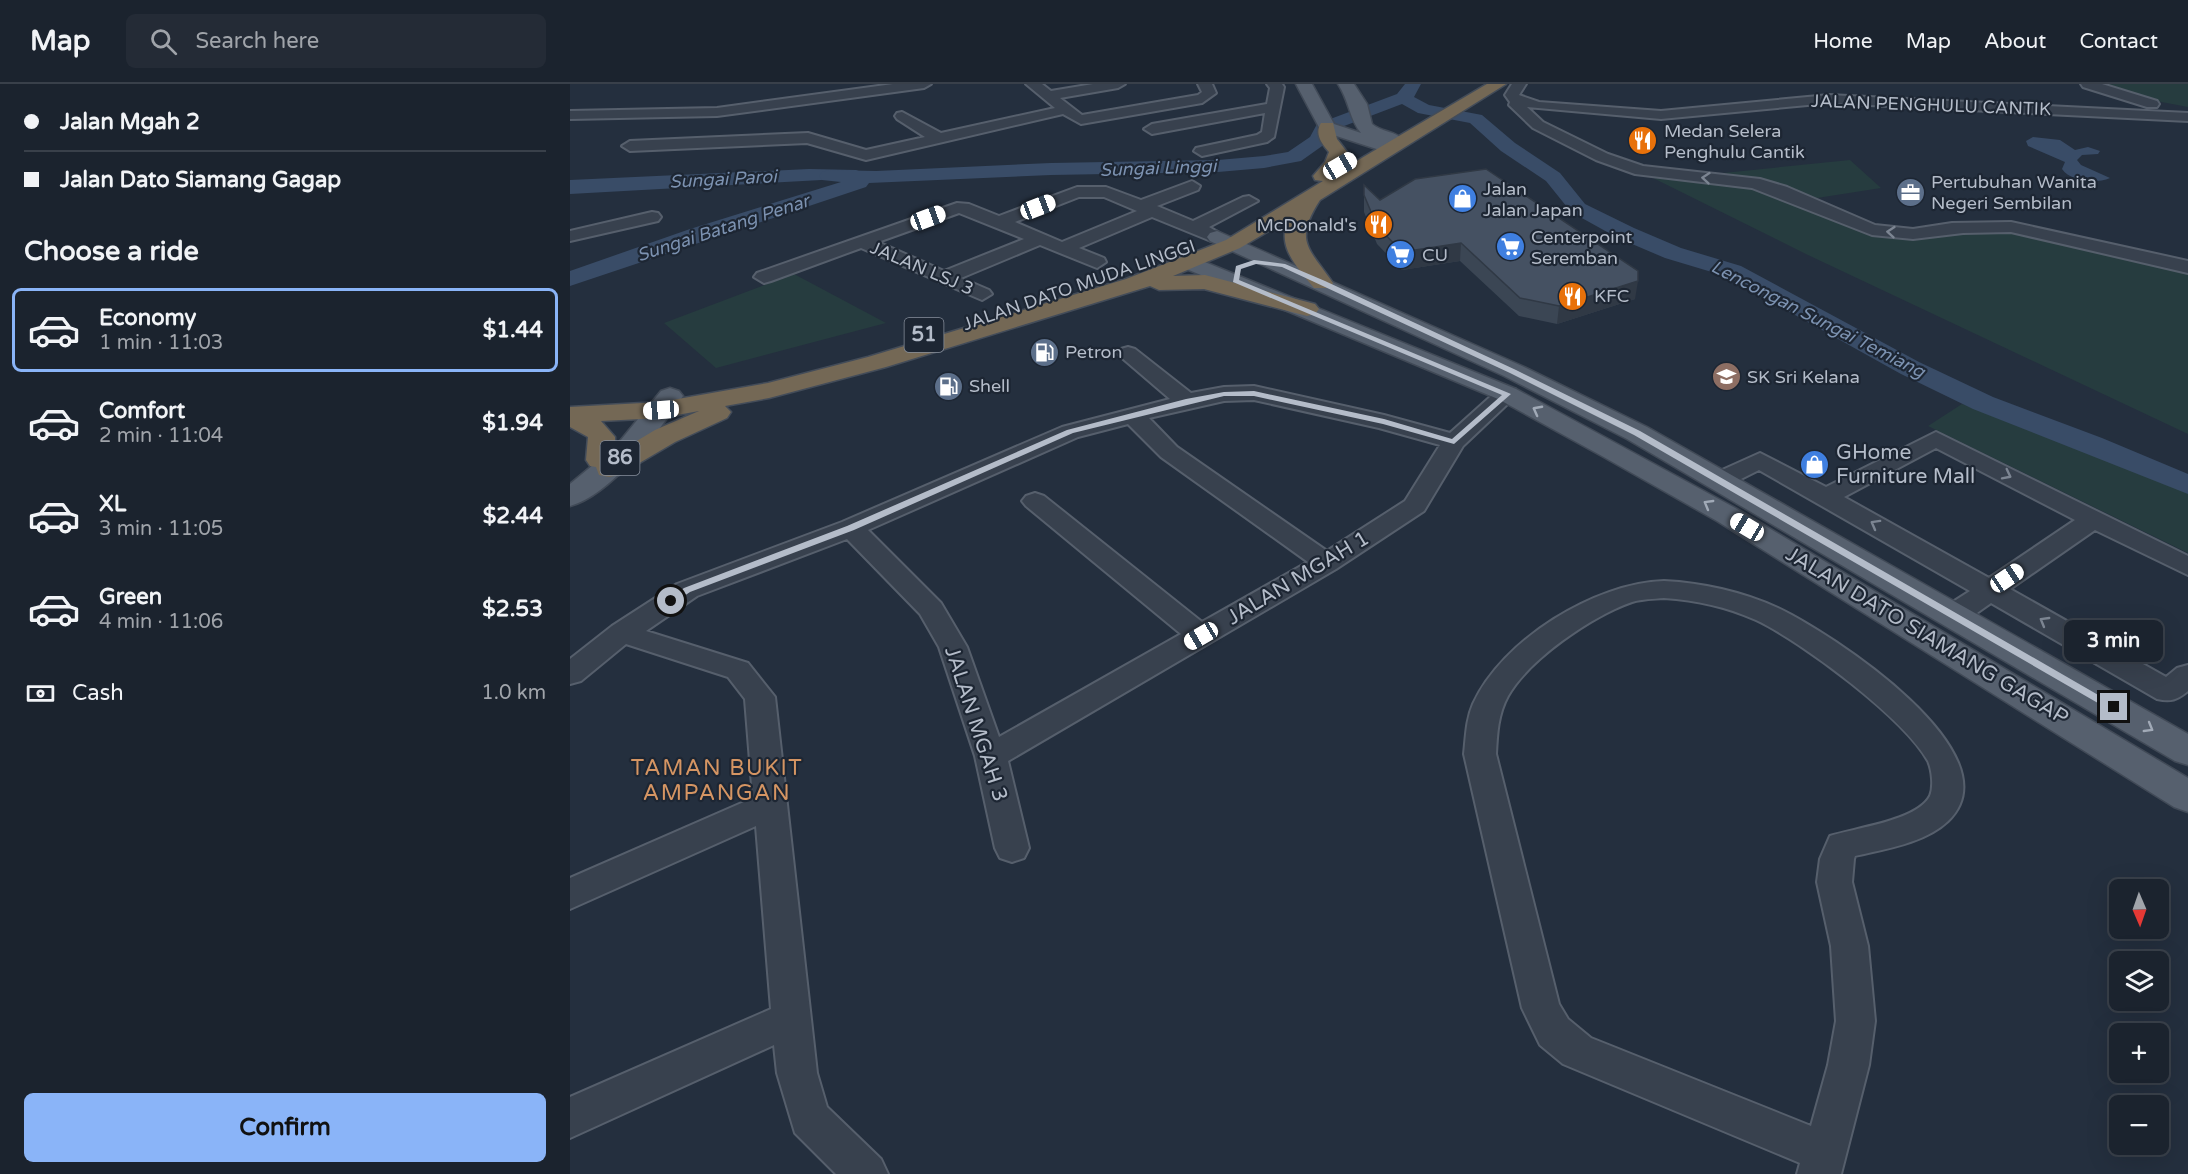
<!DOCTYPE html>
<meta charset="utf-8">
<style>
:root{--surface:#1b232e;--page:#242b36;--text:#f1f3f6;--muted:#a0a4aa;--line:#39404a;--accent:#8ab4f8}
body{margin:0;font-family:"Varela Round",sans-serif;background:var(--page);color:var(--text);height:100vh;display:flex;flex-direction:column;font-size:22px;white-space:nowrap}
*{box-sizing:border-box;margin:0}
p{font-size:20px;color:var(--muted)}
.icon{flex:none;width:33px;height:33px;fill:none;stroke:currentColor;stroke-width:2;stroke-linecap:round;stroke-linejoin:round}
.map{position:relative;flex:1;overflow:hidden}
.drawer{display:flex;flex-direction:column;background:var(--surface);width:570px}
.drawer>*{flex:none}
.guide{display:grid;align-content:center;height:132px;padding:0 24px;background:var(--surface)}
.needle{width:39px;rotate:178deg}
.controls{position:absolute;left:1539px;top:795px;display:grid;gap:12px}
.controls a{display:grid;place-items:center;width:60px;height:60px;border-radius:9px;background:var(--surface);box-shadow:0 6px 24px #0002,0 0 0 2px var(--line);font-size:30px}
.end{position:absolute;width:27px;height:27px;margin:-14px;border:8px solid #b4bcc9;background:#111;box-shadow:0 0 0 3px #111}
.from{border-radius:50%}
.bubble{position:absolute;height:42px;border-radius:9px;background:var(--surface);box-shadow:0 6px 24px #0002,0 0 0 2px var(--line);font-size:20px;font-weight:700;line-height:42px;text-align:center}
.car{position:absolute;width:18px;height:36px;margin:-18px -9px;border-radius:8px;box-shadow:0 0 4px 2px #0007;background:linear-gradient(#fff 24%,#345 0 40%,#fff 0 76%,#345 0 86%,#fff 0)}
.guide b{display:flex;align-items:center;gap:21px;height:57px;font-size:22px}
.guide b+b{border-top:2px solid var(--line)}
.guide i{width:15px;height:15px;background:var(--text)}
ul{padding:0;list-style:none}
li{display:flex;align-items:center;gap:18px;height:84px;margin:0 12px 9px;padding:0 12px;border:3px solid transparent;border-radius:9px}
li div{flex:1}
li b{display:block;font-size:22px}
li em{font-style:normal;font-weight:700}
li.active{border-color:var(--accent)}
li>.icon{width:54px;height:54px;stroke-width:1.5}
h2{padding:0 24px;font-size:27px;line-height:72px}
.pay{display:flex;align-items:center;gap:15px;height:66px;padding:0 24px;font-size:22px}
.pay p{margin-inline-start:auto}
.cta{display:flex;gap:12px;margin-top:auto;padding:12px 24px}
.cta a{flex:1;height:69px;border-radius:9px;background:var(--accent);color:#111;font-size:24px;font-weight:700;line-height:69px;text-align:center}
header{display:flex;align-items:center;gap:36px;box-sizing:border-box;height:84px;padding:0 30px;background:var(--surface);border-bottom:2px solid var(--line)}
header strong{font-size:28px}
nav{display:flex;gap:33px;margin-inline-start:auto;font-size:21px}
.search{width:420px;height:54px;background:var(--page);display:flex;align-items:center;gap:15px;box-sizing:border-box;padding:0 21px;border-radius:9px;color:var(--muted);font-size:22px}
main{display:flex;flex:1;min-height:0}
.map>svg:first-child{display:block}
</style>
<header>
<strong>Map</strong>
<div class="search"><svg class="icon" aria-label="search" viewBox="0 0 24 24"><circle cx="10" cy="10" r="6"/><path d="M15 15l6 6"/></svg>Search here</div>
<nav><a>Home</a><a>Map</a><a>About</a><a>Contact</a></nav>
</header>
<main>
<section class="drawer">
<div class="guide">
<b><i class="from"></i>Jalan Mgah 2</b>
<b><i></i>Jalan Dato Siamang Gagap</b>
</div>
<h2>Choose a ride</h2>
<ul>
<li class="active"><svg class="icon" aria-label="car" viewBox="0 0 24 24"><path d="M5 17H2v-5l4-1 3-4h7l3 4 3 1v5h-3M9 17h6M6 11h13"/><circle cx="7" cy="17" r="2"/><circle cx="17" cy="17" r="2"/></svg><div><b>Economy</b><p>1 min · 11:03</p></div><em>$1.44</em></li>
<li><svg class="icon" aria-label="car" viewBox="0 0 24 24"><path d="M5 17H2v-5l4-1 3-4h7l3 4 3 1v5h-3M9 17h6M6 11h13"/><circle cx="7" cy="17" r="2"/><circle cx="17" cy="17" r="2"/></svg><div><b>Comfort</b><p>2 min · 11:04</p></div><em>$1.94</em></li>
<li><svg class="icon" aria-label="car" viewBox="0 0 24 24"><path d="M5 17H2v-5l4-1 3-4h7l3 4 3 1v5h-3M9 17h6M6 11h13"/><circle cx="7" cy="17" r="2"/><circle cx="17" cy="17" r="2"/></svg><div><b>XL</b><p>3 min · 11:05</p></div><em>$2.44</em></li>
<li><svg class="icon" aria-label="car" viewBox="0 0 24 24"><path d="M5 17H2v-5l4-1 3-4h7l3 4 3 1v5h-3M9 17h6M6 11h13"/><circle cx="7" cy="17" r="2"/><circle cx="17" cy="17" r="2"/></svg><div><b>Green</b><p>4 min · 11:06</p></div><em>$2.53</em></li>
</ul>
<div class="pay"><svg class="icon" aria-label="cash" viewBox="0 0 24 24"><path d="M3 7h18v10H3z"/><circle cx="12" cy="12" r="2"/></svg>Cash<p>1.0 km</p></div>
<div class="cta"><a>Confirm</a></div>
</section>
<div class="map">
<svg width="1618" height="1090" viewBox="0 0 1618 1090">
<rect width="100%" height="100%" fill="#242f3e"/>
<path fill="#263c3f" d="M 1527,0 L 1618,0 L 1618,23 L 1565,13 Z
M 1280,76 L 1311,104 L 1247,114 L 1197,97 L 1153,89 Z
M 1083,94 L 1170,101 L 1206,109 L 1306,152 L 1349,155 L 1394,147 L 1444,148 L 1618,189 L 1618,350 L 1238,171 Z
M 224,190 L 316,239 L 146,284 L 94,239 Z
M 1392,320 L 1514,362 L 1618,407 L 1618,469 L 1358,342 Z"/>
<path fill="#394c67" d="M 1463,53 L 1490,56 L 1505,66 L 1518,63 L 1530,67 L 1528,70 L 1512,71 L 1507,76 L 1511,81 L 1540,94 C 1526,100 1501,98 1492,85 L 1495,78 L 1458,62 L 1456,57 Z
M 239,85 L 286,86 L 306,93 L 0,110 L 0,96 Z"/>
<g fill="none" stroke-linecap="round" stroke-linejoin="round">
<path fill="#394c67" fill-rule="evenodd" d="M 835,0 L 851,0 L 844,13 L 859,21 L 912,31 L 945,59 L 990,89 L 1015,120 L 1064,144 L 1111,164 L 1171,182 L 1349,278 L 1423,313 L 1532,354 L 1618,390 L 1618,410 L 1403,325 L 1331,290 L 1155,192 L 1095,174 L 1048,154 L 1001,128 L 976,97 L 931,67 L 900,39 L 848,29 L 832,20 L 761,47 L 755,60 L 731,77 L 694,84 L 648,88 L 481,91 L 299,99 L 296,103 L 0,202 L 0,187 L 120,145 L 271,98 L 252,96 L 249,92 L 252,88 L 259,86 L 306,87 L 481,79 L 648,76 L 694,72 L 718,68 L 740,53 L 747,40 L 827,10 Z"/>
<defs>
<path id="minor" d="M 323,0 L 361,0 L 354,4 L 147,32 L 0,35 L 0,27 L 147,24 Z
M 456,0 L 472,0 L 481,7 L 523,0 L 555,0 L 548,4 L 490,14 L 512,31 L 628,11 L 632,8 L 628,0 L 642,0 L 646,9 L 632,19 L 511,40 L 493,30 L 296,76 L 237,59 L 60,67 L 52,62 L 60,57 L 238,49 L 296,66 L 355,53 L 327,35 L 325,32 L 327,29 L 332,28 L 371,49 L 485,24 Z
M 697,0 L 712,0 L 714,3 L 704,53 L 697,58 L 632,72 L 624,67 L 626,64 L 687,51 L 692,48 L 695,29 L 582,50 L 574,45 L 582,40 L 697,20 L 700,4 Z
M 942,0 L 956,0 L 949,11 L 969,18 L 1091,27 L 1259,11 L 1618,29 L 1618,37 L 1259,19 L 1091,35 L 957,23 L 973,38 L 1038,70 L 1073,82 L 1190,95 L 1217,103 L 1305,141 L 1343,145 L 1382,139 L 1441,138 L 1618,177 L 1618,189 L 1441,148 L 1393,149 L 1343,155 L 1302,151 L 1182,104 L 1065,90 L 1026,76 L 963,44 L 939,21 L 940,18 L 935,11 Z
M 1511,0 L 1532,0 L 1587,17 L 1589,20 L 1587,23 L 1577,23 L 1513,3 Z
M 622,97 L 630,102 L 628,106 L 587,122 L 623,137 L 673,113 L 679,112 L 688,117 L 639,143 L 656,153 L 653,157 L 641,157 L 582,133 L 509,164 L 534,174 L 536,178 L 527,184 L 470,161 L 391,194 L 419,206 L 422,210 L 412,216 L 291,164 L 201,197 L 194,199 L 184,193 L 187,189 L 387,119 L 399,120 L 429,132 L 507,103 L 536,103 L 571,116 ZM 509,113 L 534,113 L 567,127 L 492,158 L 445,138 ZM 389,129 L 454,155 L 374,187 L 308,158 Z
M 82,128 L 88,129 L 91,133 L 88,137 L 0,157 L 0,147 Z
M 558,263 L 565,265 L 621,309 L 654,303 L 684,302 L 814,331 L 880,349 L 929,305 L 945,305 L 948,310 L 893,362 L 854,427 L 766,485 L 438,677 L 459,764 L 454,774 L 442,778 L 430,774 L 425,764 L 405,672 L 369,563 L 350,530 L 277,455 L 127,512 L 76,547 L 178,579 L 205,613 L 247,989 L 257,1023 L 311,1075 L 318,1090 L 266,1090 L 225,1049 L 207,989 L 204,961 L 0,1054 L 0,1013 L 201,925 L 186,742 L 0,825 L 0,794 L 183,714 L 175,615 L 158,593 L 56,560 L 11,597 L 0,600 L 0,575 L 42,542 L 107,500 L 272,438 L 492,343 L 600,315 L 551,273 L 547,269 L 551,265 ZM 684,316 L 809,344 L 870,361 L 835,417 L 757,467 L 607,363 L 579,334 L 654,317 ZM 558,340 L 591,373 L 738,478 L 632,538 L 474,412 L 465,409 L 456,412 L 452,417 L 456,422 L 611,550 L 429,653 L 397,563 L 371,519 L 298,446 L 508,353 Z
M 1366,348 L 1618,472 L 1618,491 L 1525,446 L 1440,505 L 1596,593 L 1607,584 L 1618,581 L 1618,607 C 1607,616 1601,618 1587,615 L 1421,519 C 1406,529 1394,542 1375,537 L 1371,530 L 1375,523 L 1400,507 L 1189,386 L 1159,401 L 1150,403 L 1141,401 L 1138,396 L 1141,391 L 1190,369 L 1256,403 ZM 1366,364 L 1505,436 L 1419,494 L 1274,413 Z
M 1094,497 C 1133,499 1173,508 1208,524 C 1259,548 1448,670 1378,737 C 1355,759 1315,765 1285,772 L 1284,775 L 1282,798 L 1298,862 L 1305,937 L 1299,981 L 1271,1090 L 1227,1090 L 1230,1079 L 993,980 L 970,961 L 952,924 L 894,670 C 896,653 896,636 903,620 C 932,556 1025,499 1094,497 ZM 1094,514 C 1126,516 1157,523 1186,536 C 1231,557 1334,634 1358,677 C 1362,686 1364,703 1360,712 C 1347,737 1284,744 1260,752 L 1250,775 L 1247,798 L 1261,862 L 1266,937 L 1258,981 L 1241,1042 L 1021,954 L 998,935 L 989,920 L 926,670 C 927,650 928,630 938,612 C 959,575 1022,532 1062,518 C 1072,515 1083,515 1094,514 Z"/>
<path id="major" d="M 726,0 L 742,0 L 764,40 L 791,49 C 780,37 779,16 768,0 L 784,0 L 797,20 L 802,40 C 811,48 826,47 833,56 L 827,61 L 831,65 L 822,70 L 751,47 Z
M 647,147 L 952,282 L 1077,343 L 1618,650 L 1618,681 L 1605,677 L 1057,355 L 934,292 L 640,157 L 637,153 L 640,149 Z
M 603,165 L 946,305 L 1167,425 L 1618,694 L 1618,728 L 1604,723 L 1147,437 L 1032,372 L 928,315 L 595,176 L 592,171 L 595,166 Z
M 100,304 L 109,307 L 113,312 C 90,346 41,411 0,422 L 0,400 L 46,362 L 91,307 Z"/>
<path id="highway" d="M 917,0 L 936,0 L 750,116 C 723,158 739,164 763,199 L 760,204 L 744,204 C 728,184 705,162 719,135 L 670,164 L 603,192 L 635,191 L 745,220 L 749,225 L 745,230 L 737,232 L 634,205 L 589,206 L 580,202 L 316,283 L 199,314 L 155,322 L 161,328 L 157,334 L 105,358 L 49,391 L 39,393 L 29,391 L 26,383 L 20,382 L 16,376 L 18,353 L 0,343 L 0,323 L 91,318 L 198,299 L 298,273 L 556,195 L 656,156 L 753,97 L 745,96 L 743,92 L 755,78 L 759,68 C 752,60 744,50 751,39 L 763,39 L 767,55 L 777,68 L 773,80 L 763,91 ZM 129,327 L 85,346 L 45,370 L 45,353 L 31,337 L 91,334 Z"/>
</defs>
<use href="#minor" stroke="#565f6c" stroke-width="4"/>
<use href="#major" stroke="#414a57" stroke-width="3"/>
<use href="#highway" stroke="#434c59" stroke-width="3"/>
<use href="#minor" fill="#38414e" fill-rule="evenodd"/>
<use href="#major" fill="#56606e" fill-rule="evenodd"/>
<use href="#highway" fill="#746855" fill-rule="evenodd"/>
</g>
<path fill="#3b4654" d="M 794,101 L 810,116 L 1065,215 L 987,240 L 949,232 L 890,177 L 832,186 L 807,160 L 794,128 Z"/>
<path fill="#303945" d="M 891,159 L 890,177 L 832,186 L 832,168 Z
M 1068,197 L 1065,215 L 987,240 L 989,222 Z"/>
<path fill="#455162" stroke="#303945" stroke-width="1.5" d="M 916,85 L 1068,187 L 1068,197 L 989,222 L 950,214 L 891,159 L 832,168 L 807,142 L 794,111 L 794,101 L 810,116 L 845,95 Z"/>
<defs><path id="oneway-chevron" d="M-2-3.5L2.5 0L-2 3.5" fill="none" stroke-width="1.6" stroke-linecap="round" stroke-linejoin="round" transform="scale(1.5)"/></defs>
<g stroke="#7c8592">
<use href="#oneway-chevron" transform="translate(1136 94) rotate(-175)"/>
<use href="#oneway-chevron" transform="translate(1321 148) rotate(-175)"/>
<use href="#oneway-chevron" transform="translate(1437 391) rotate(27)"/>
<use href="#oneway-chevron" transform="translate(1305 440) rotate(-151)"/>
<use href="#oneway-chevron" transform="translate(1474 537) rotate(-150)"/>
</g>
<g stroke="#a1aab7">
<use href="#oneway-chevron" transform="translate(967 326) rotate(-152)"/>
<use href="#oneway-chevron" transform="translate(1138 420) rotate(-150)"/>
<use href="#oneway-chevron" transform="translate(1579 644) rotate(30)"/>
</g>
<path fill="#b4bcc9" d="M 684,176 L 715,180 L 755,197 L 946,286 L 1070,347 L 1549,623 L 1547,626 L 1540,626 L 1064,351 L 940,289 L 712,183 L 686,180 L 671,185 L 669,196 L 941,310 L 884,360 L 813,340 L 684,312 L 654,312 L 503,349 L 284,446 L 120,508 L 104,519 L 96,517 L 114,504 L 277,442 L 497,346 L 616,315 L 654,308 L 684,307 L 814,335 L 882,355 L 932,311 L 663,198 L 666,182 Z"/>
<defs>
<symbol id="restaurant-disc" viewBox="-11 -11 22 22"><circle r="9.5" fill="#e8710a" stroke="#1d2633"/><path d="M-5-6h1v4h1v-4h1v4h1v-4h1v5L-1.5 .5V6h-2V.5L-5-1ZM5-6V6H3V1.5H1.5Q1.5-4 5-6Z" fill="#fff"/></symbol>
<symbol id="office-disc" viewBox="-11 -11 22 22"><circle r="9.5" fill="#5c6f8a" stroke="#1d2633"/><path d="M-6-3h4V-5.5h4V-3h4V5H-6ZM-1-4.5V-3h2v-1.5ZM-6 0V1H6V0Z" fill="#fff"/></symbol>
<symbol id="shop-disc" viewBox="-11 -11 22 22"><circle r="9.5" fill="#3f7fe0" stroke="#1d2633"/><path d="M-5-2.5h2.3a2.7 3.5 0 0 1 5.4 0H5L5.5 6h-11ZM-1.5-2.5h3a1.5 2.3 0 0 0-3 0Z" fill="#fff"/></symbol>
<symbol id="supermarket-disc" viewBox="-11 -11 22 22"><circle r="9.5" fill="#3f7fe0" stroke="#1d2633"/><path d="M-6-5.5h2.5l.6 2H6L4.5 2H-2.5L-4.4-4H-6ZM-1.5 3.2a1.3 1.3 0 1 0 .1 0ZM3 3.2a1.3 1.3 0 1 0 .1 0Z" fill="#fff"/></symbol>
<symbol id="fuel-disc" viewBox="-11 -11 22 22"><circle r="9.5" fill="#5c6f8a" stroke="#1d2633"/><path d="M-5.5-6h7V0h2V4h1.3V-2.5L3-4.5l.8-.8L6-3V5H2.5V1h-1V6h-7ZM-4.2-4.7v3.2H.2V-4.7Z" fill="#fff"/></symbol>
<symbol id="school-disc" viewBox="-11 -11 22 22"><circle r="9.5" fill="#8d6e63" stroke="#1d2633"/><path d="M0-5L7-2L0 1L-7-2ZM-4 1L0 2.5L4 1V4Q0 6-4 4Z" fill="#fff"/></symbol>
</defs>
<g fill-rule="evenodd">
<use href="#restaurant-disc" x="1056" y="40" width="33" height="33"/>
<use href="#office-disc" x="1324" y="92" width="33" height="33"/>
<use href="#shop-disc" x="876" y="98" width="33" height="33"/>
<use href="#restaurant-disc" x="792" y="124" width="33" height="33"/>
<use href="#supermarket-disc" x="924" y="146" width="33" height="33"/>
<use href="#supermarket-disc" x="814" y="154" width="33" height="33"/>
<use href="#restaurant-disc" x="986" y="196" width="33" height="33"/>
<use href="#fuel-disc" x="458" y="252" width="33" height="33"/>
<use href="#school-disc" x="1140" y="276" width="33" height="33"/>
<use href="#fuel-disc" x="362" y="286" width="33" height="33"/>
<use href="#shop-disc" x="1228" y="364" width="33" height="33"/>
</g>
<g text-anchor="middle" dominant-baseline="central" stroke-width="4.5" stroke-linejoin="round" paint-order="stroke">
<g font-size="18" fill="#b4bcc9" stroke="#1d2633">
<text transform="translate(1361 21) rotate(2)">JALAN PENGHULU CANTIK</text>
<text transform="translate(352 184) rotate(23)">JALAN LSJ 3</text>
<text transform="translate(509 201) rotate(-19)">JALAN DATO MUDA LINGGI</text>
</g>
<g font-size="18" fill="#b4bcc9" stroke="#1d2633" text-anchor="start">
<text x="1094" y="47">Medan Selera<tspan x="1094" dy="21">Penghulu Cantik</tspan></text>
<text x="1361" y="98">Pertubuhan Wanita<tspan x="1361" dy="21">Negeri Sembilan</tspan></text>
<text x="913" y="105">Jalan<tspan x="913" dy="21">Jalan Japan</tspan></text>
<text x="787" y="141" text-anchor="end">McDonald's</text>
<text x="961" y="153">Centerpoint<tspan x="961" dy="21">Seremban</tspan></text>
<text x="852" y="171">CU</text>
<text x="1024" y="212">KFC</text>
<text x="495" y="268">Petron</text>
<text x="1177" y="293">SK Sri Kelana</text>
<text x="399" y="302">Shell</text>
</g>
<g font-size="18" font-style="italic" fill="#7c92b1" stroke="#1d2633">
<text transform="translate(588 84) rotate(-2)">Sungai Linggi</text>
<text transform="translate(153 95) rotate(-3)">Sungai Paroi</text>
<text transform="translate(153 144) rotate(-18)">Sungai Batang Penar</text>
<text transform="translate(1248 235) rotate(27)">Lencongan Sungai Temiang</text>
</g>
<g fill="#1d2633" stroke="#878f9c" stroke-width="1.5">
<rect x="334.5" y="234" width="39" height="34" rx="4.5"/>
<rect x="30.5" y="357" width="39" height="34" rx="4.5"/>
</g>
<g font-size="20" font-weight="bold" fill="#b4bcc9">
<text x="354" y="251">51</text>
<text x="50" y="374">86</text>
</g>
<g font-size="21" fill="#b4bcc9" stroke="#1d2633" text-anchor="start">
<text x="1266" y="368">GHome<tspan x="1266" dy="24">Furniture Mall</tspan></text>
</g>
<g font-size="21" fill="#b4bcc9" stroke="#1d2633">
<text transform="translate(728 494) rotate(-31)">JALAN MGAH 1</text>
<text transform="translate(1357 552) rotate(31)">JALAN DATO SIAMANG GAGAP</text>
<text transform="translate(406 640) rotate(72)">JALAN MGAH 3</text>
</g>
<g font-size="22" letter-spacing="1.5" fill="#d59563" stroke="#1d2633">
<text x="147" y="684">TAMAN BUKIT<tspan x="147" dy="25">AMPANGAN</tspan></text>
</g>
</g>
</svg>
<div class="controls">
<a><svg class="needle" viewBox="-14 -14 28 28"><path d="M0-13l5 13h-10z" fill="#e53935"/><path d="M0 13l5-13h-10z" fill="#a0a4aa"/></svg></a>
<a><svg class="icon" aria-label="layers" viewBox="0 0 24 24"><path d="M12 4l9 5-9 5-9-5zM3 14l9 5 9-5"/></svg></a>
<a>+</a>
<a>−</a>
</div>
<i class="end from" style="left:101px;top:517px"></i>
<i class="end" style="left:1544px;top:623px"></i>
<div class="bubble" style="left:1494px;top:536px;width:99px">3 min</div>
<i class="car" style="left:770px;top:82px;rotate:60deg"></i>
<i class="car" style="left:468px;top:123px;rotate:69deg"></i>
<i class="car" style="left:358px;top:134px;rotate:70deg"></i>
<i class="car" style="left:91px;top:326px;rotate:266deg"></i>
<i class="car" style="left:1177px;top:443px;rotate:301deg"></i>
<i class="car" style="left:1437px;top:494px;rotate:56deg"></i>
<i class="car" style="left:631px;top:552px;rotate:240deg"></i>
</div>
</main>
